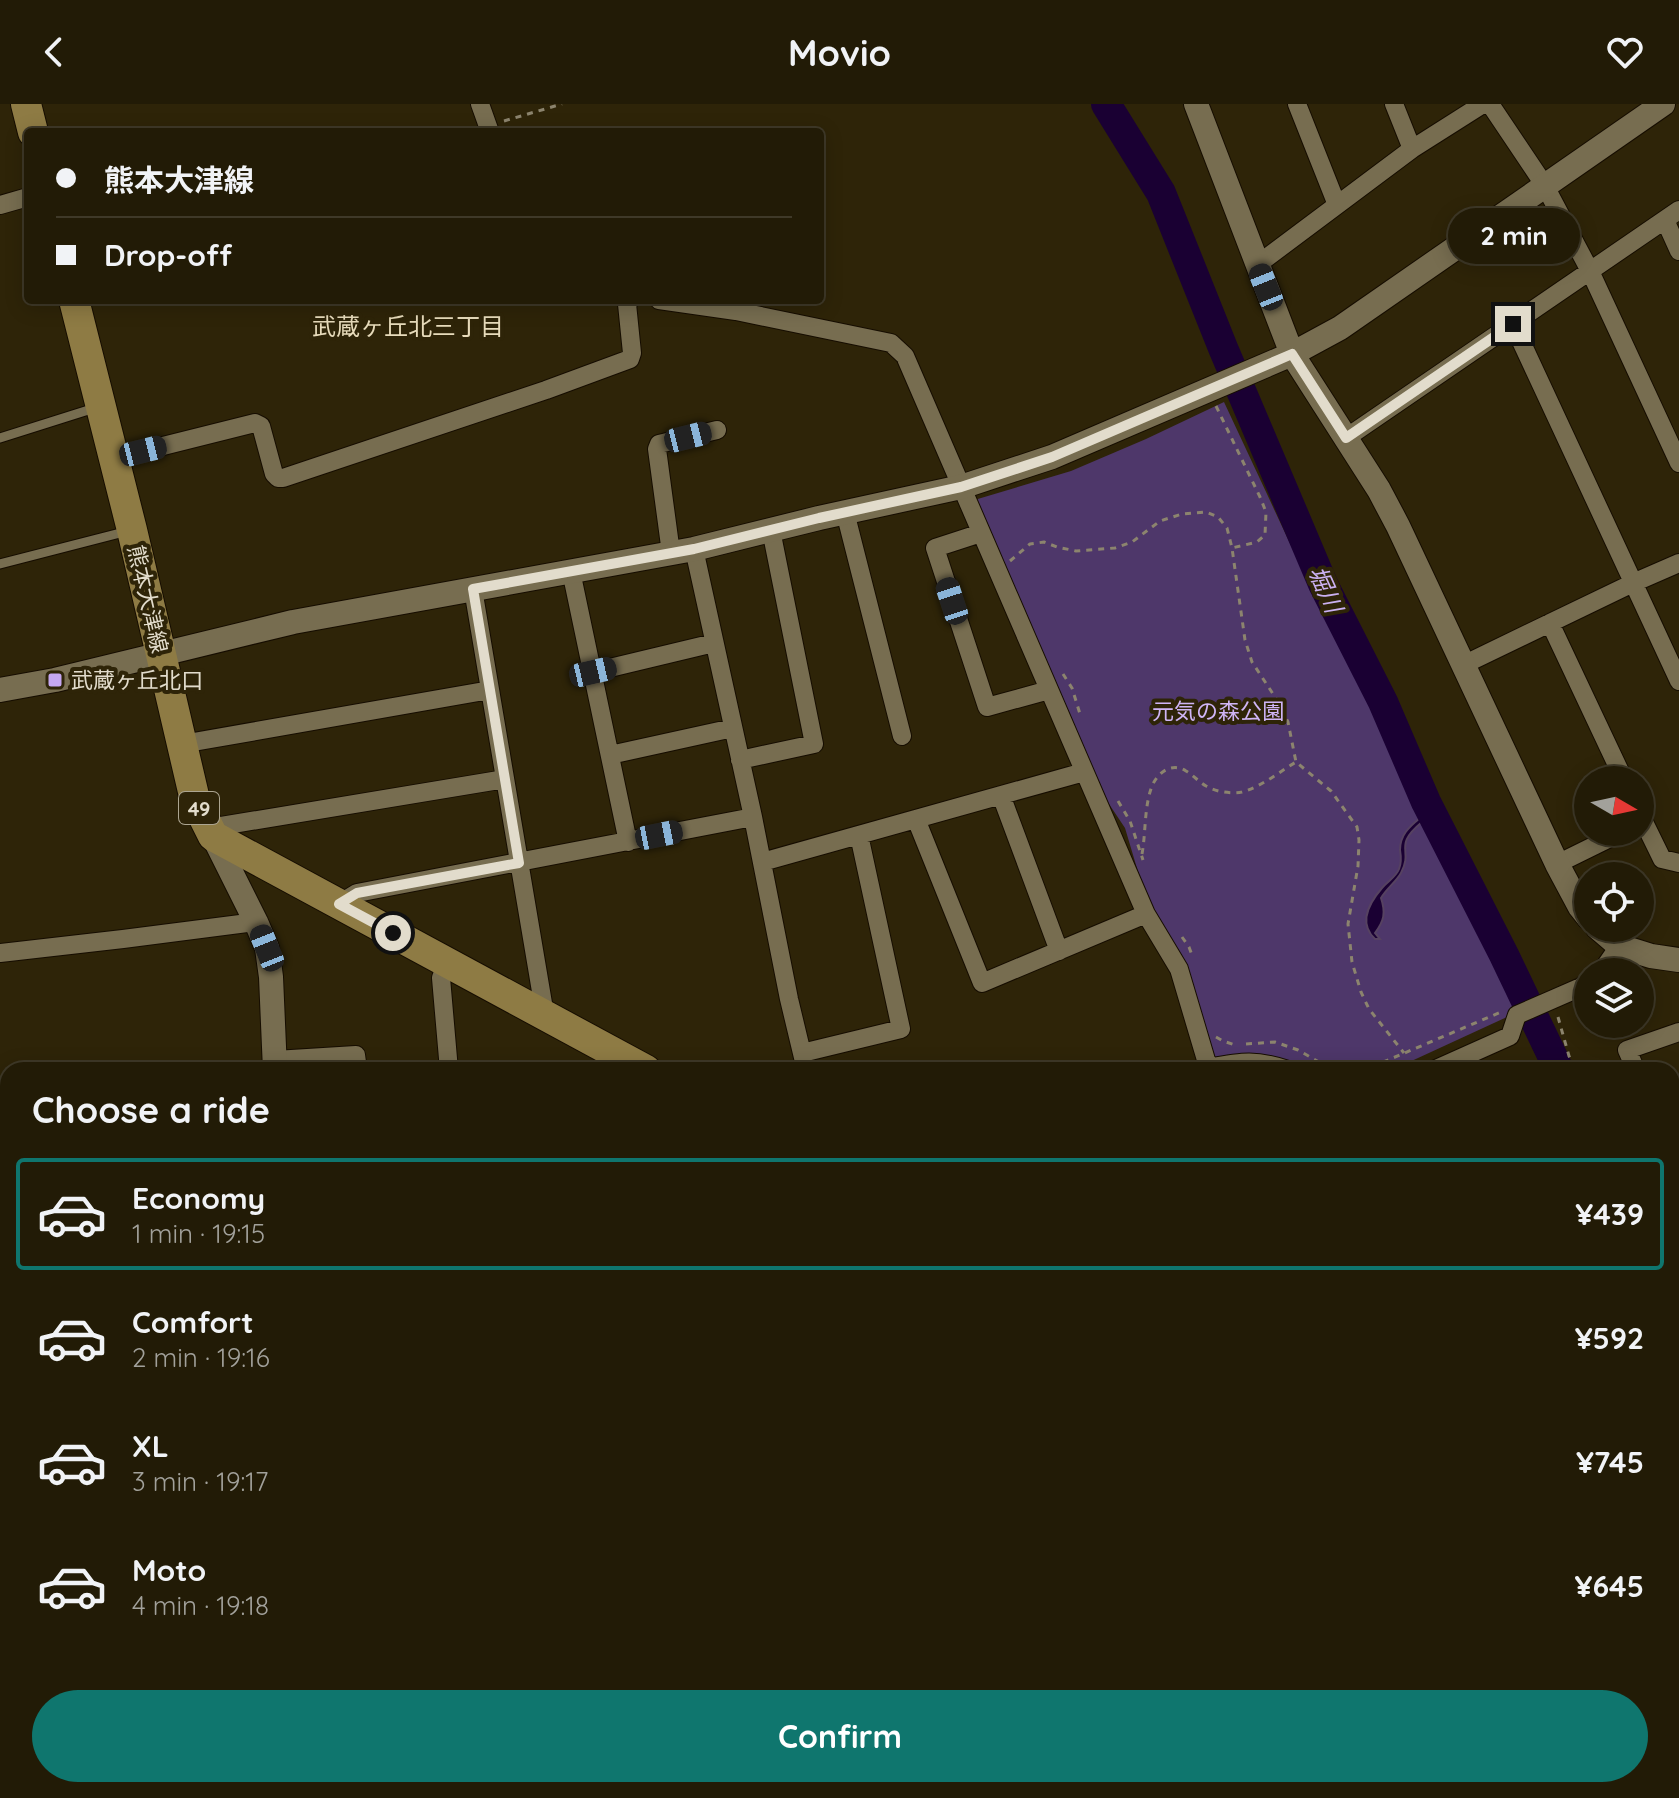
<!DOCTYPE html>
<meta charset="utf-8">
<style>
:root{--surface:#221b06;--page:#2a2410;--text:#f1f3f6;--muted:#a2a19b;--line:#3f3928;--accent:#0f766e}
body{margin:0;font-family:Quicksand,"Noto Sans JP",sans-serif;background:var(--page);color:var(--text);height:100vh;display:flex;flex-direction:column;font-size:30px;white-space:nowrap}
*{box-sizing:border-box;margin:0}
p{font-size:26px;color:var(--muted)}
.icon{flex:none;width:44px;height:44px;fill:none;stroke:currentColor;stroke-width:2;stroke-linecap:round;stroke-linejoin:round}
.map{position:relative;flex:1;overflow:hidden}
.drawer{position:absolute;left:0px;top:958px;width:1680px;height:736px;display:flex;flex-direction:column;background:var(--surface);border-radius:24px 24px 0 0;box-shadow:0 4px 20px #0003,0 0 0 2px var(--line)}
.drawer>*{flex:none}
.hud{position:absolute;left:24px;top:24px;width:800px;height:176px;border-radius:8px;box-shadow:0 4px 20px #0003,0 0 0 2px var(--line);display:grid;align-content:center;height:176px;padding:0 32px;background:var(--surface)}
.needle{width:52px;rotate:99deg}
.tools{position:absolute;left:1574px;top:662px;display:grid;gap:16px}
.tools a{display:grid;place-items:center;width:80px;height:80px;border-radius:50%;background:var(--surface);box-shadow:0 4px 20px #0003,0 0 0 2px var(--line);font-size:40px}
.end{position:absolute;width:36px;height:36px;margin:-18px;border:10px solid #e2dccc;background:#111;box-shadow:0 0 0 4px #111}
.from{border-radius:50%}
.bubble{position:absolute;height:56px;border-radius:28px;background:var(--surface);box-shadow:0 4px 20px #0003,0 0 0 2px var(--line);font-size:26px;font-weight:800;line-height:56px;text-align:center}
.car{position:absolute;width:24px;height:48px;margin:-24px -12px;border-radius:10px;box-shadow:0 0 6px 2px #0007;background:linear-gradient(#222 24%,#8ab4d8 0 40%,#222 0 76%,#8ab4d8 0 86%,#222 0)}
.hud b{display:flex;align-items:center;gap:28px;height:76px;font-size:30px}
.hud b+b{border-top:2px solid var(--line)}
.hud i{width:20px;height:20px;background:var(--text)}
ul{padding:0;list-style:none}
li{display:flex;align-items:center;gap:24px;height:112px;margin:0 16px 12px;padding:0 16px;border:4px solid transparent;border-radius:8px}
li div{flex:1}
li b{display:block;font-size:30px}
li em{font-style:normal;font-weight:800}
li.selected{border-color:var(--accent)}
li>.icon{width:72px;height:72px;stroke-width:1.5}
h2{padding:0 32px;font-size:36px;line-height:96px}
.primary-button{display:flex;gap:16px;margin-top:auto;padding:16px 32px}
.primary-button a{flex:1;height:92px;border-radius:48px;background:var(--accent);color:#fff;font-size:32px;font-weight:800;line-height:92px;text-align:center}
header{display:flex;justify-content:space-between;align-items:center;height:104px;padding:0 32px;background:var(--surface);font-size:36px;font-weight:800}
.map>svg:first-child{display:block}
</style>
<header><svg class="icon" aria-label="back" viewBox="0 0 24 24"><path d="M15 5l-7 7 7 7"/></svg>Movio<svg class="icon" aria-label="heart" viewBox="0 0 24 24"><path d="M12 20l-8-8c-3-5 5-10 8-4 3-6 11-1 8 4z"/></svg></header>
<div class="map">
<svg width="1679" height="1694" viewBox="0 0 1679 1694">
<rect width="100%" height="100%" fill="#2e2408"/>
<path fill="#4e376a" d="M 1224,298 L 1294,448 L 1356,565 L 1412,700 L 1470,807 L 1520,907 L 1392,966 L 1297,966 L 1270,957 L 1212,960 L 1147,798 L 1125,724 L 1087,667 L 1063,595 L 1040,556 L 971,397 L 1071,367 L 1146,335 Z"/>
<path fill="#1a0033" stroke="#564261" stroke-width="2" d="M 1420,714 L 1422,718 C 1392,743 1414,745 1401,769 C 1396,778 1387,784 1381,794 C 1386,809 1384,817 1375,829 L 1380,835 L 1375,835 C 1358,819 1369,799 1382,784 C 1388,777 1396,773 1399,765 C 1402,758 1401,752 1400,746 C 1400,731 1409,723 1420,714 Z"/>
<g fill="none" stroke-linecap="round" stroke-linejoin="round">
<path stroke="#1a0033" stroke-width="30" d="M 1106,0 L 1161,89 L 1223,244 L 1323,480 L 1383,598 L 1426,698 L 1504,851 L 1559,966
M 1672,1225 L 1679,1241"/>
<defs>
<path id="service" d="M 0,334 L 98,303
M 0,460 L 128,427"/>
<path id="minor" d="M 480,0 L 490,28
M 1297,0 L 1337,101
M 1394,0 L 1412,45
M 1490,0 L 1545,82 L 1590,167 L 1679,359
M 0,101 L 28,93
M 1665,116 L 1679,147
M 1257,161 L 1412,45 L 1483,0
M 659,196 L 736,207 L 891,239 L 905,252 L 1146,810 L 1179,865 L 1209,966
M 1513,220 L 1679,577
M 1346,334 L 1679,106
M 115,354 L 255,319 L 261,322 L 274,370 L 278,374 L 283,374 L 546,286 L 630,255 L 632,249 L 627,200 L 630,196
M 845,408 L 902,632
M 981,429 L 935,444 L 987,603 L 1049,586
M 694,445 L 753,713 L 789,895 L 806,966
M 671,449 L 657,345 L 659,340 L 717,326
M 571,467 L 628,738
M 473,485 L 545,911
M 1550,519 L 1624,676
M 1463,561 L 1633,479 L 1679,459
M 593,568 L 714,539
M 182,640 L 490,586
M 610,651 L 733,624
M 740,656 L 814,640 L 771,426
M 1001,691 L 1059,847
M 1640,710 L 1662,755 L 1679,759
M 916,715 L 982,879 L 1146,810
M 209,724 L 505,675
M 762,758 L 1084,668
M 1557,760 L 1622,728
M 339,800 L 357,789 L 753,713
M 0,849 L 123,835 L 256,818
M 447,858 L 441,874 L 449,966
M 1598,868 L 1606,861 L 1619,842
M 802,949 L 901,925 L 859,731
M 275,956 L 356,951 L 358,966
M 1208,964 C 1241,958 1256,955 1288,966
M 1434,966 L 1510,932 L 1517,911 L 1581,883 L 1588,877
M 1636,966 L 1627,946 L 1679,928
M 1672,1045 L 1679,1060
M 1672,1368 L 1679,1383
M 0,1383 L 8,1381
M 1672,1459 L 1679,1455
M 0,1646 L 8,1645
M 21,1686 L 22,1694
M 701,1686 L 703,1694
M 1145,1686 L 1147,1694
M 1246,1686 L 1248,1694
M 1428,1686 L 1430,1694
M 580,1689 L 592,1686
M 318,1694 L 380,1686"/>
<path id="tertiary" d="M 1196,0 L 1292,250 L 1379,386 L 1398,422 L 1557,760 L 1580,803 L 1588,813
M 0,586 L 55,576 L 293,518 L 694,445 L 819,414 L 961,383 L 1052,353 L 1292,250 L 1340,224 L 1663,0
M 213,732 L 256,818 L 267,844 L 271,873 L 275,966
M 1598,824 L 1619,842 L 1651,852 L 1679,856
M 1672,1627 L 1679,1622
M 418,1686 L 420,1694
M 965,1686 L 967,1694
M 1562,1694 L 1576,1686"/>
<path id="primary" d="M 26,0 L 33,28
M 74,196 L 132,426 L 195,696 L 213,732 L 646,966
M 1672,1521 L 1679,1525"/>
</defs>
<use href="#service" stroke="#160d00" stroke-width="11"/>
<use href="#minor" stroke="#160d00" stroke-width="20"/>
<use href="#tertiary" stroke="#160d00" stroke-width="26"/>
<use href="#primary" stroke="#160d00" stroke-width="32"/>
<path stroke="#8c846e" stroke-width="3" stroke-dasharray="6 6" stroke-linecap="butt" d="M 504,17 L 562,0
M 1216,302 L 1260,393 L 1266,408 L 1265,431 L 1257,438 L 1232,444
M 1010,457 L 1030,440 L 1044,438 L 1057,443 L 1076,447 L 1115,444 L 1132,438 L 1160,417 L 1182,410 L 1206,408 L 1218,413 L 1227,424 L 1232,444 L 1245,536 L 1252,558 L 1279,599 L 1288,618 L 1296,658 L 1331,687 L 1357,723 L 1359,736 L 1358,762 L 1348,820 L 1352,858 L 1361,888 L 1369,905 L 1404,949
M 1063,570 L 1072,584 L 1080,610
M 1118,697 L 1130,717 L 1143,756
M 1142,750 C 1146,728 1144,703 1152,682 C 1158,668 1172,658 1186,667 C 1193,671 1199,678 1206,682 C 1216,688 1231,690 1242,688 C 1261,683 1279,668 1296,658
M 1182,833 L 1189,843 L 1192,851
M 1558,913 L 1569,952 L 1576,966
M 1216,933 L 1223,937 L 1235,941
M 1246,940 L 1275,938 L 1298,946 L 1319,958 L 1340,966 L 1360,965 L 1381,959 L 1501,908
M 0,1140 L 8,1141
M 1672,1187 L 1679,1203"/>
<use href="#service" stroke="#776d50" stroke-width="9"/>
<use href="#minor" stroke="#776d50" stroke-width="18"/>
<use href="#tertiary" stroke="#776d50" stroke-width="24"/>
<use href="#primary" stroke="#8e7b44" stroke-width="30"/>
</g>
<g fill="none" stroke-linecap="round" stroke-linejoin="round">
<path stroke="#e2dccc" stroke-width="10" d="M 393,829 L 339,800 L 357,789 L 519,759 L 473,485 L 694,445 L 819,414 L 961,383 L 1052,353 L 1292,250 L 1346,334 L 1513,220"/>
</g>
<rect fill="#c5a7f1" stroke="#2e2408" stroke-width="3" x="47" y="568" width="16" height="16" rx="4"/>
<g text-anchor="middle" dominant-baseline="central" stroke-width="8" stroke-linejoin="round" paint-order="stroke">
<rect fill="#2e2408" stroke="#aca591" stroke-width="2" x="179" y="688" width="40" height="32" rx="6"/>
<g font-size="20" font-weight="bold" fill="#e2dccc">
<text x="199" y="704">49</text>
</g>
<g font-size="22" fill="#e2dccc" stroke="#2e2408">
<text transform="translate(148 495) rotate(77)">熊本大津線</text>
</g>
<g font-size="22" fill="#e2dccc" stroke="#2e2408" text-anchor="start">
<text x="71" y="576">武蔵ヶ丘北口</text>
</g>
<g font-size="22" fill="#cfb5f6" stroke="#2e2408">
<text x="1218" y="607">元気の森公園</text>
</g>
<g font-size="24" fill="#e7dbbb" stroke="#2e2408">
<text x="408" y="222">武蔵ヶ丘北三丁目</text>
</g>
<g font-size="24" font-style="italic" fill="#cbb1f2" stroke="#2e2408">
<text transform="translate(1326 485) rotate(66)">堀川</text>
</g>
</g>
</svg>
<div class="tools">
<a><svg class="needle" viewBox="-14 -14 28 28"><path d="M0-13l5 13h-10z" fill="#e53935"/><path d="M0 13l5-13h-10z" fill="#a2a19b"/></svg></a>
<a><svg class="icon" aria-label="locate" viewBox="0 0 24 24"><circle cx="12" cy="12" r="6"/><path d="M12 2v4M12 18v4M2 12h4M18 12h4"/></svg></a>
<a><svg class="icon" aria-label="layers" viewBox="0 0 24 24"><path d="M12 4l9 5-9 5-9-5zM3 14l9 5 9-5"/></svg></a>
</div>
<i class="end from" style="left:393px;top:829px"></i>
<i class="end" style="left:1513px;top:220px"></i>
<div class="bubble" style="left:1448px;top:104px;width:132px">2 min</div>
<i class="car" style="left:1266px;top:183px;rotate:338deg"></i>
<i class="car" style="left:688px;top:333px;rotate:76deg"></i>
<i class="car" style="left:143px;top:347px;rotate:76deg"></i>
<i class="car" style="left:952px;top:497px;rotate:342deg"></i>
<i class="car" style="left:593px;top:568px;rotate:77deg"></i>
<i class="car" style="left:659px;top:731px;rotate:79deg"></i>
<i class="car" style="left:267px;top:844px;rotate:338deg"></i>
<div class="hud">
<b><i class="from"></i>熊本大津線</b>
<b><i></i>Drop-off</b>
</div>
<section class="drawer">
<h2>Choose a ride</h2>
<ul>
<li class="selected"><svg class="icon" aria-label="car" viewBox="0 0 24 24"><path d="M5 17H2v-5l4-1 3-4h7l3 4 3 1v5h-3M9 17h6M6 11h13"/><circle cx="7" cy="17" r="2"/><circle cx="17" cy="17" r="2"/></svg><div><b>Economy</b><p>1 min · 19:15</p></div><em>¥439</em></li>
<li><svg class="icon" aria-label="car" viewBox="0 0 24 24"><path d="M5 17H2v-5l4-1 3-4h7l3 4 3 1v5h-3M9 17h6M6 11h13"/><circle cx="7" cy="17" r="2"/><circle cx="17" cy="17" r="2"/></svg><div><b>Comfort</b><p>2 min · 19:16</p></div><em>¥592</em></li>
<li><svg class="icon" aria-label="car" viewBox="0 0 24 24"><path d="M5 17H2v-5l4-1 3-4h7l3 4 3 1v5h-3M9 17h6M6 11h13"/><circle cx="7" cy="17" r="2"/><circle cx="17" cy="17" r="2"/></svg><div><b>XL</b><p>3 min · 19:17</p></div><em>¥745</em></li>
<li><svg class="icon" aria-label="car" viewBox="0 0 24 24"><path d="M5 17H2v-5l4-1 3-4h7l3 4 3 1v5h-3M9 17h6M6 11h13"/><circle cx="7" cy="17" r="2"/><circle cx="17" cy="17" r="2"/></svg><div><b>Moto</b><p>4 min · 19:18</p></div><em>¥645</em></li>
</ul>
<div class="primary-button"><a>Confirm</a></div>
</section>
</div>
